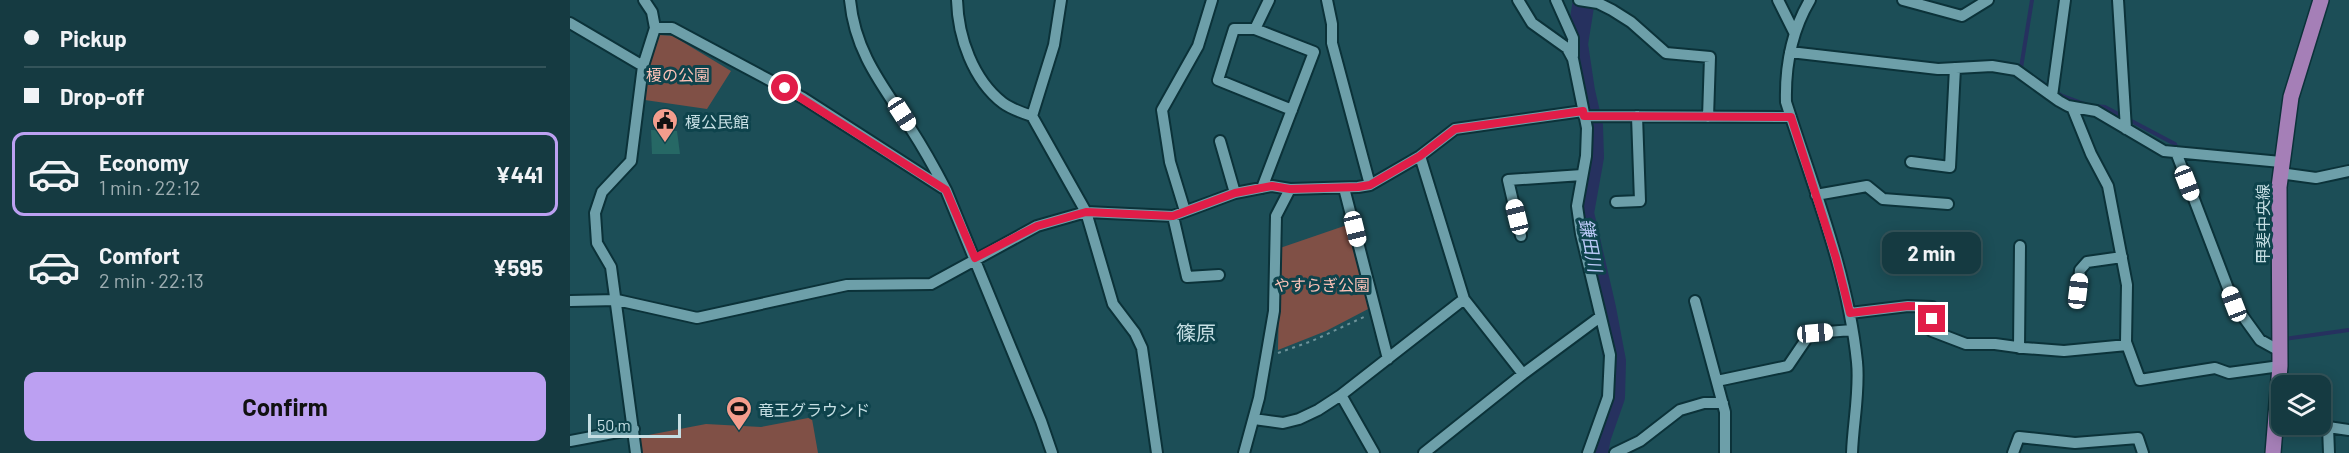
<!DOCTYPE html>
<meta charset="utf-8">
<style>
:root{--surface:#153a41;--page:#22454c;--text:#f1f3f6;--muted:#9dadb1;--line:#34545a;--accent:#bca0f2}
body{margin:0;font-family:Barlow,"Noto Sans JP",sans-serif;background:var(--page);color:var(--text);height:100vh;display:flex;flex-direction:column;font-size:22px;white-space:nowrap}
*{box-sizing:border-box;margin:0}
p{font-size:20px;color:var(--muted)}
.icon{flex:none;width:33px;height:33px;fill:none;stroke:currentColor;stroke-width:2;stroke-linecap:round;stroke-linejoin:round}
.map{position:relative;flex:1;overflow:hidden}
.drawer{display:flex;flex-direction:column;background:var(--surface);width:570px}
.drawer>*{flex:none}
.top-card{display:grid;align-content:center;height:132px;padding:0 24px;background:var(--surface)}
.buttons{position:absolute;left:1701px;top:375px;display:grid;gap:12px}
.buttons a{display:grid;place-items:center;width:60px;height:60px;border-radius:12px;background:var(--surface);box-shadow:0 3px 15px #0003,0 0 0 2px var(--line);font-size:30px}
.scale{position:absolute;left:18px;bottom:15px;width:93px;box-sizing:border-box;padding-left:6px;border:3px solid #c6dfe4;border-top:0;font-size:16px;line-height:21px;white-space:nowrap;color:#c6dfe4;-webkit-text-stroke:4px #0e434c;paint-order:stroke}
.end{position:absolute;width:27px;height:27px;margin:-14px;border:8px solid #e11d48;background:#fff;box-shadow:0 0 0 3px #fff}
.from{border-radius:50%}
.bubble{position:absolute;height:42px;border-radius:12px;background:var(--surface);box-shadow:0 3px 15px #0003,0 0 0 2px var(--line);font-size:20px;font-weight:700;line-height:42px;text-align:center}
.car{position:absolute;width:18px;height:36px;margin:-18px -9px;border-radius:8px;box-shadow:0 0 4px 2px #0007;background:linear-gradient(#fff 24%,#345 0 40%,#fff 0 76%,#345 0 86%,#fff 0)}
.top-card b{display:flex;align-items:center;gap:21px;height:57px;font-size:22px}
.top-card b+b{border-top:2px solid var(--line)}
.top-card i{width:15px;height:15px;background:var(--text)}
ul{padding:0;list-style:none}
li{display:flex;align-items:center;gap:18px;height:84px;margin:0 12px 9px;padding:0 12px;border:3px solid transparent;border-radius:12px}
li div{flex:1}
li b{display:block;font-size:22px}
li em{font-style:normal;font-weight:700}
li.selected{border-color:var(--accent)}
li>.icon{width:54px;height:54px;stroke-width:1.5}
.cta{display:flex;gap:12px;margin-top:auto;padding:12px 24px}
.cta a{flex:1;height:69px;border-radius:12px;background:var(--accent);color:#111;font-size:24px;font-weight:700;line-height:69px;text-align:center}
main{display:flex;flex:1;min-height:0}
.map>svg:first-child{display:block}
</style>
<main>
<section class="drawer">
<div class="top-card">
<b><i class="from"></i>Pickup</b>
<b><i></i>Drop-off</b>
</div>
<ul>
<li class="selected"><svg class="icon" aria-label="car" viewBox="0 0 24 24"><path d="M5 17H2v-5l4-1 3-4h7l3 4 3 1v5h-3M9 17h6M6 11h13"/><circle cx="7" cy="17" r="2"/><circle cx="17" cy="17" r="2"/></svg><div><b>Economy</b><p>1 min · 22:12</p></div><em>¥441</em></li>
<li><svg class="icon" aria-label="car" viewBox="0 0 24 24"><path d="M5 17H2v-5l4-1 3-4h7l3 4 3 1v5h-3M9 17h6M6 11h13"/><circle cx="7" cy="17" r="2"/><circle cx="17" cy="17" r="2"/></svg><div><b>Comfort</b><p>2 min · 22:13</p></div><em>¥595</em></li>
</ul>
<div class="cta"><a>Confirm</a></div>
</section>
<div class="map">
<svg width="1779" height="453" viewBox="0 0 1779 453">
<rect width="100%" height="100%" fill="#1c4e57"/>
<path fill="#805046" d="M 89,35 L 103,36 L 161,71 L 137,109 L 68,99 Z
M 780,224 L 802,307 L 756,331 L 708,350 L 710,248 Z
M 238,418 L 242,419 L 248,453 L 70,453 L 68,437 L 136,424 L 191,427 Z"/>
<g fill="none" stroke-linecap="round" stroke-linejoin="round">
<path stroke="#26315f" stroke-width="4" d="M 1452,69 L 1451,68 L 1462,0
M 1468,80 L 1492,96 L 1517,105
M 1525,106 L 1535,107 L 1605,144 L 1608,151
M 1663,289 L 1673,309
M 1714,339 L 1779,330"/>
<path stroke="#26315f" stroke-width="22" d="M 1014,0 L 1007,44 L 1014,91 L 1022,126 L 1023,157 L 1013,213 L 1035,308 L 1045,361 L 1044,397 L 1030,437 L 1027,453"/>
</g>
<path fill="#266865" d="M 81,130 L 107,131 L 110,154 L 82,154 Z"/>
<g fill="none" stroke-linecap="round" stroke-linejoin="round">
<defs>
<path id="minor" d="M 280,0 C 285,53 313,86 341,129 C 354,149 365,169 376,190 L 471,421 L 482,453
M 387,0 C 388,37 403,80 433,103 C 441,109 453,113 462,116
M 491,0 L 484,45 L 462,116 L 516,212 L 543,304 L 565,333 L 572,348 L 587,453
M 757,0 L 762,24 L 762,43 L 800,185
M 948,0 L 962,23 L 997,48 L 1003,59 L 1017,128 L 1016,156 L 1007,206 L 1011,234 L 1040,355 L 1038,397 L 1018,453
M 986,0 L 1003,38 L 1003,56
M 1009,0 L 1028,3 L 1042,10 L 1061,22 L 1096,53 L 1140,57 L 1138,117
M 1208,0 L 1224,32
M 1240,0 C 1221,32 1215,65 1216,102 C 1243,187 1278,273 1287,362 C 1290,391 1283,423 1282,453
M 1333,0 L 1392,16 L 1418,0
M 1548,0 L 1556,129
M 0,23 L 73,66
M 85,28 L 102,28 L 233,98 L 373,188
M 685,29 L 664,29 L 648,80 L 722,110
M 1220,52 L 1368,69 L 1422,66 L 1446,70 L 1489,101 L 1498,106 L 1526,111 L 1594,151 L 1711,162
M 1482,96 L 1495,0
M 1502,107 L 1521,154 L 1538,186 L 1557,285 L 1556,342 L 1570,380 L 1645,368 L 1659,373 L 1710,366
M 1014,116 L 1221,117
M 650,141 L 665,193
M 1606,152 L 1664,304 L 1690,340 L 1710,351
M 850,156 L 894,299 L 953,374
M 1341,162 L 1380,167 L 1385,68
M 1710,173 L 1746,178 L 1779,171
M 692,188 L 744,52 L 685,29 L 699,0
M 774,188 L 818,359
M 1246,195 L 1297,186 L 1313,199 L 1378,204
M 1046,202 L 1070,201 L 1067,116
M 615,211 L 600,162 L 592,110 L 628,46 L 642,0
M 603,216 L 617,277 L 649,275
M 951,236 L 938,180 L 1012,175
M 1508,291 L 1510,270 L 1517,262 L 1552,257
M 0,301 L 47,300 L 127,318 L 277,285 L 361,284 L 467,226 L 516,212 L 603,216 L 665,193 L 702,186 L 720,189
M 1125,301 L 1155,412 L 1155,453
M 1280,313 L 1338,306 L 1362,307 L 1362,331 L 1396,344 L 1425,344 L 1454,348 L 1494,351 L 1557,345
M 1449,348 L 1450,246
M 1147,381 L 1218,366 L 1237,338 L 1245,333 L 1282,330
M 771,395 L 804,453
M 684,419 L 713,423 L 729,419 L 748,410 L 771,395 L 894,299
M 1758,427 L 1759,453
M 1705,430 L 1758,427 L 1779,430
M 0,441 L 64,429
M 66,453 L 41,267 L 27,243 L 25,213 L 32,192 L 61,161 L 73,66 L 85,28 L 82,12 L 74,0
M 674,453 L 689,398 L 704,311 L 706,216 L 720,189 L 788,187 L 800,185 L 850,156 L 885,129 L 1013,111
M 854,453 L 953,374 L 1030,317
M 1045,453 L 1070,441 L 1110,410 L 1134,403 L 1153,403
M 1443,453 L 1449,437 L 1505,443 L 1568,438 L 1573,453"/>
<path id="major" d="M 1703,453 L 1710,366 L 1709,187 L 1721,97 L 1751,0"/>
</defs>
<use href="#minor" stroke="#0b3239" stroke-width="14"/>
<use href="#major" stroke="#0b3239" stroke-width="18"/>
<path stroke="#6c9299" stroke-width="2" stroke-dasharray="3 4.5" stroke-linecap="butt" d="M 708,353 L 742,341 L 796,316"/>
<use href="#minor" stroke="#6d9fa9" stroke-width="10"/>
<use href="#major" stroke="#a57fb7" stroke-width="15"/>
</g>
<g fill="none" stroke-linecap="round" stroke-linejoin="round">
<path stroke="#e11d48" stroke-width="8" d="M 215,88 L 376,190 L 405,258 L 467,226 L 516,212 L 603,216 L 665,193 L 702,186 L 720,189 L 788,187 L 800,185 L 850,156 L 885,129 L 1013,111 L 1014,116 L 1221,117 L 1266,258 L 1280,313 L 1338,306 L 1362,307 L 1362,319"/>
</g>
<defs>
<symbol id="civic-pin" viewBox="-11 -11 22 30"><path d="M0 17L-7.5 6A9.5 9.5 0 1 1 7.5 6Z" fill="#f49d8d" stroke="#0e434c"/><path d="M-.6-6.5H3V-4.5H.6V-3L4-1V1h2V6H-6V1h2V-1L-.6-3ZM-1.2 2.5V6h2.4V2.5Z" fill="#111"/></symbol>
<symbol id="stadium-pin" viewBox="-11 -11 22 30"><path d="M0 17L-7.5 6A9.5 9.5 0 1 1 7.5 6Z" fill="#f49d8d" stroke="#0e434c"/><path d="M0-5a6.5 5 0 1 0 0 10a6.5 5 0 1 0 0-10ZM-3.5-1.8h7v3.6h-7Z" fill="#111"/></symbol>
</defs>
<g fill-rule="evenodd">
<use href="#civic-pin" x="80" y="106" width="30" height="40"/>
<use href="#stadium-pin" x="154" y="394" width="30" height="40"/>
</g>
<g text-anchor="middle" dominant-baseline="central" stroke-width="6" stroke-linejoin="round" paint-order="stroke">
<g font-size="16" fill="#fac1b6" stroke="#0e434c">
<text x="108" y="74">榎の公園</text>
<text x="752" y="284">やすらぎ公園</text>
</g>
<g font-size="16" fill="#c6dfe4" stroke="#0e434c" text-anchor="start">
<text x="115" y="121">榎公民館</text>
<text x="188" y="409">竜王グラウンド</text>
</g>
<g font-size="16" fill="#c6dfe4" stroke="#0e434c">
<text transform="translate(1692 224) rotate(-90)">甲斐中央線</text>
</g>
<g font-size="18" font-style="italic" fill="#bac9f7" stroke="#0e434c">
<text transform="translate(1021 245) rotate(79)">鎌田川</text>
</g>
<g font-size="20" fill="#c6dfe4" stroke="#0e434c">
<text x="626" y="332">篠原</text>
</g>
</g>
</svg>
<div class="buttons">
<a><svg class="icon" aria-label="layers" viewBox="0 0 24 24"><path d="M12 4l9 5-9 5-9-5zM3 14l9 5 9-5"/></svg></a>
</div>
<div class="scale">50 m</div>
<i class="end from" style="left:215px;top:88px"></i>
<i class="end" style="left:1362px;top:319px"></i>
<div class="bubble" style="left:1312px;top:232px;width:99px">2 min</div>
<i class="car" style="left:332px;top:114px;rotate:147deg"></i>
<i class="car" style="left:1617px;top:183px;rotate:159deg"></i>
<i class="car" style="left:947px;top:217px;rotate:346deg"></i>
<i class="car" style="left:785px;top:229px;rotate:166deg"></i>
<i class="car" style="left:1508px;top:291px;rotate:7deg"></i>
<i class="car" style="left:1664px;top:304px;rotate:339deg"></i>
<i class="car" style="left:1245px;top:333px;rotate:85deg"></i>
</div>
</main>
